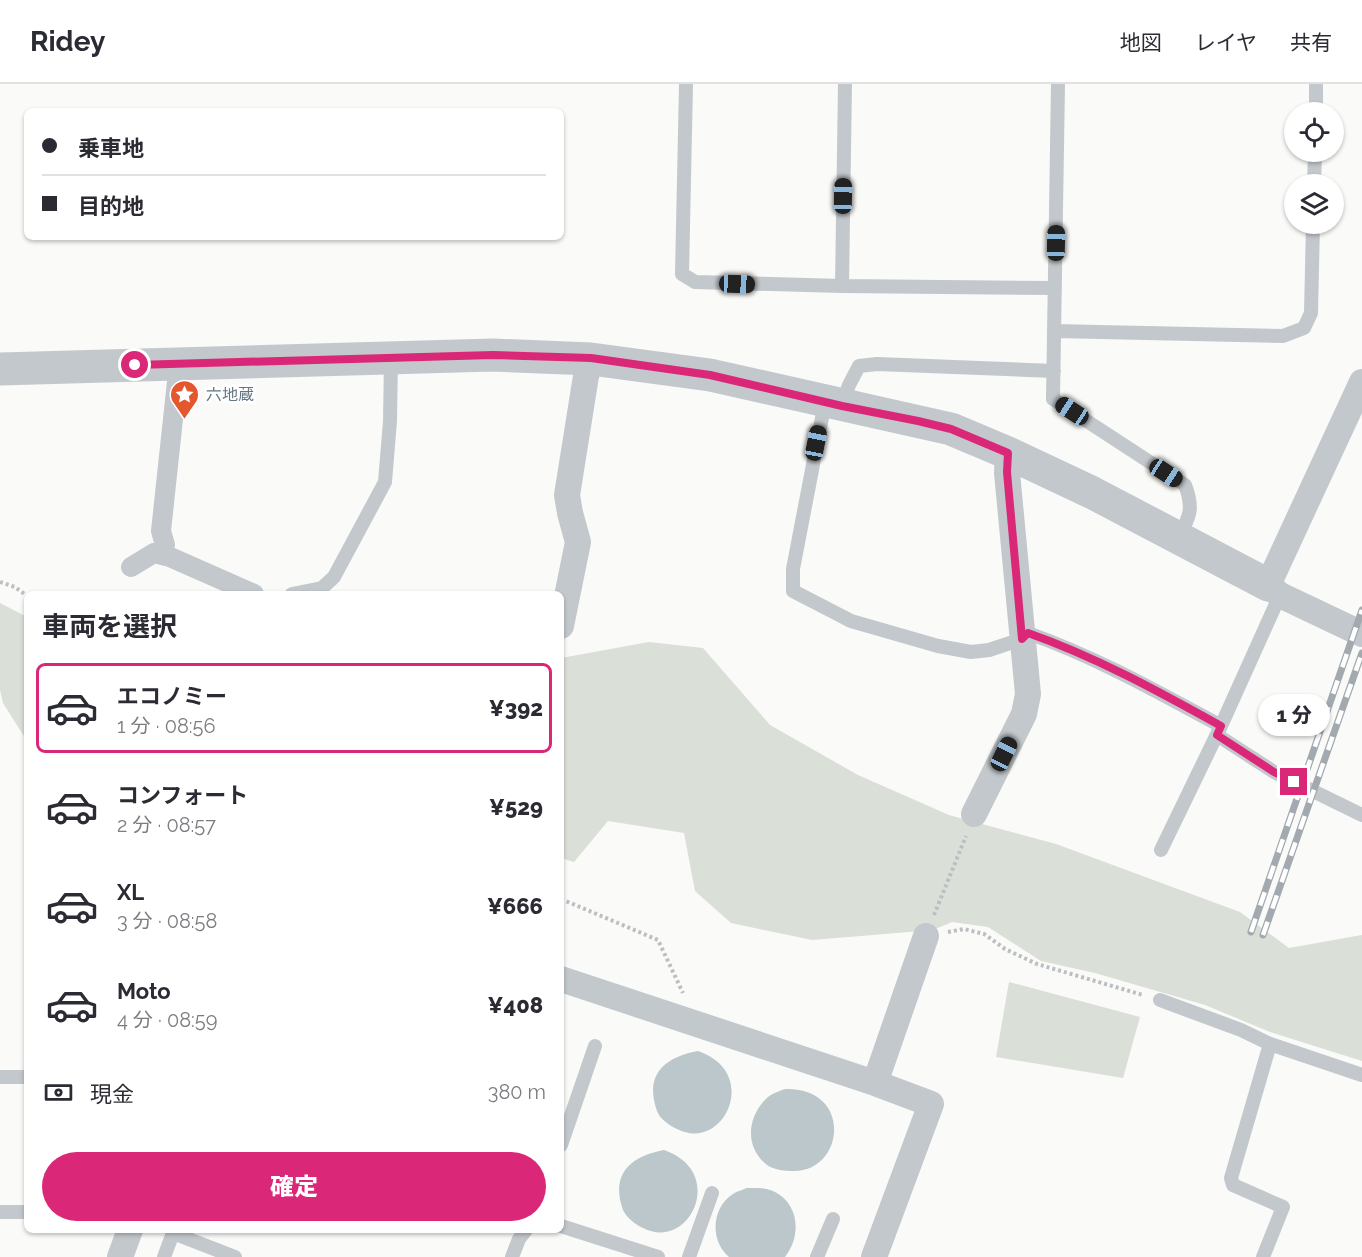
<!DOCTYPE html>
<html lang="ja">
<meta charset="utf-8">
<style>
:root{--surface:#fff;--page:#f7f7f7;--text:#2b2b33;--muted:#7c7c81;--line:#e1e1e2;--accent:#db2777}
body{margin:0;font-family:Raleway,"Noto Sans JP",sans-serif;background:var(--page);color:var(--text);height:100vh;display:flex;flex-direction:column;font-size:22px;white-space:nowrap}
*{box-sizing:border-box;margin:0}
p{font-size:20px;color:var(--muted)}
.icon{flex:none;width:33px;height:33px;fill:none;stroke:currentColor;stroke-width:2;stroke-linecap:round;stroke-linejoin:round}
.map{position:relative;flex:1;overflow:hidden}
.side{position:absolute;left:24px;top:507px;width:540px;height:642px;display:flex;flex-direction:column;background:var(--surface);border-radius:9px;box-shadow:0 2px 4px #0004}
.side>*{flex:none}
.guide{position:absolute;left:24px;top:24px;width:540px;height:132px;border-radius:9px;box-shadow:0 2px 4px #0004;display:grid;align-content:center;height:132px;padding:0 18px;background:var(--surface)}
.fabs{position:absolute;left:1284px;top:18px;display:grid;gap:12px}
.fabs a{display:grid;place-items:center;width:60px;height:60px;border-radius:50%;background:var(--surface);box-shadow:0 2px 4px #0004;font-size:30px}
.end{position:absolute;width:27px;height:27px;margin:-14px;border:8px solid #db2777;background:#fff;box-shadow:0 0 0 3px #fff}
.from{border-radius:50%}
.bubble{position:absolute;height:42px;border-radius:21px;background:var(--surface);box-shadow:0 2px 4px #0004;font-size:20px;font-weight:800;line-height:42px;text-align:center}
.car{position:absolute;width:18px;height:36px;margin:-18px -9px;border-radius:8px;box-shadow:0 0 4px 2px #0007;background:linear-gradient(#222 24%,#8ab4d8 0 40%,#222 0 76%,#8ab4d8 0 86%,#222 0)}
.guide b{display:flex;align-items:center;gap:21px;height:57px;font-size:22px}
.guide b+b{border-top:2px solid var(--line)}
.guide i{width:15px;height:15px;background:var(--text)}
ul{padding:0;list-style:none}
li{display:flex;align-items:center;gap:18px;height:90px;margin:0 12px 9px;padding:0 6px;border:3px solid transparent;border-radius:9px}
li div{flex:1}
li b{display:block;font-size:22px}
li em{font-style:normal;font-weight:800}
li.active{border-color:var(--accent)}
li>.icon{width:54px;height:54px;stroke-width:1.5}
h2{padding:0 18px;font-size:27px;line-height:72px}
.pay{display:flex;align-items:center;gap:15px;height:66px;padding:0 18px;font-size:22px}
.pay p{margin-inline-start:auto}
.button{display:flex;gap:12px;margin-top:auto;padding:12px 18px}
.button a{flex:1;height:69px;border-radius:36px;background:var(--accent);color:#fff;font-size:24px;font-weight:800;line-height:69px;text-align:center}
header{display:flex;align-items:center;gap:36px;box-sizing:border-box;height:84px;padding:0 30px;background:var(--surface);border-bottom:2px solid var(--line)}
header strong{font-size:28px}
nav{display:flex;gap:33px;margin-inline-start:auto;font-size:21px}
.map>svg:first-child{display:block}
</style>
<header>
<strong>Ridey</strong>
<nav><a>地図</a><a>レイヤ</a><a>共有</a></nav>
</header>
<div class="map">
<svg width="1362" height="1173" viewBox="0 0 1362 1173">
<rect width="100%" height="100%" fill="#fafaf8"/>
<path fill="#dadfd7" d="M 0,519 L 27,533 L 27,657 L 3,619 L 0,606 Z
M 649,558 L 703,564 L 770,641 L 858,691 L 949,731 L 1056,760 L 1240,828 L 1289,864 L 1362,851 L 1362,977 L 1270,948 L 1205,921 L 1095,889 L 1041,877 L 988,843 L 952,838 L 933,846 L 812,856 L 731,839 L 695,807 L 684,749 L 608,737 L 574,778 L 561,774 L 561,574 Z
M 1009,898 L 1140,933 L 1123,994 L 996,973 Z"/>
<path fill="#bbc7cb" d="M 698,967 C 762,989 723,1069 677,1045 C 669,1041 660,1035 657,1027 C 644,990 665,973 698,967 Z
M 785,1005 C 853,1003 845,1087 794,1087 C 785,1087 774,1086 767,1081 C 744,1063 747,1032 768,1013 C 773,1009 780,1007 785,1005 Z
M 664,1066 C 728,1088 689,1168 643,1144 C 635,1140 627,1134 623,1126 C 610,1090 631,1072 664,1066 Z
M 747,1104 C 757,1104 766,1103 775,1108 C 800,1121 801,1153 785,1173 L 729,1173 C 710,1157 711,1124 733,1110 C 737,1107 743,1106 747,1104 Z"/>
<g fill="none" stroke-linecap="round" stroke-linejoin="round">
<path stroke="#bbbfc2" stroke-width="4" stroke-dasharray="3 3" stroke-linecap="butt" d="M 0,498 L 15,503 L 27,512
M 561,815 L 658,856 L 683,909
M 934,831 L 966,752
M 948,848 L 964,845 L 984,850 L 1005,865 L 1037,880 L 1143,911"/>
<path stroke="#c3c8cc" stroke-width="14" d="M 686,0 L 682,190 L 695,198 L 842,202
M 845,0 L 842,202 L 1055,204
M 1058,0 L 1053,315 L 1185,401 C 1194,424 1190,433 1178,454
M 1316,28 L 1316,0
M 1314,100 L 1315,68
M 1054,247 L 1283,252 L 1304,244 L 1311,229 L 1313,140
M 825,318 L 793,485 L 793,507 L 851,537 L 938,562 L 971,568 L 989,566 L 1022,555 L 1028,549 C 1096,573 1158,608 1221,642
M 842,321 L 849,301 L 859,282 L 877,280 L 1054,287
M 292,510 L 322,504 L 334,493 L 385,398 L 390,337 L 391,274
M 1217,651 L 1274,688 L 1362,731
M 1161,766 L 1221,642 L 1280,511
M 1160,916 L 1241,946 L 1270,960 L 1362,991
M 0,993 L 27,993
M 561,1061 L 595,962
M 0,1128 L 27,1128
M 561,1142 L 658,1173
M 164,1173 L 173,1149 L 235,1173
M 512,1173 L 519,1155 L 526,1146
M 689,1173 L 712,1109
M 817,1173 L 833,1135
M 1263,1173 L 1283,1123 L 1233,1101 L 1231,1094 L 1270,960"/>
<path stroke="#c3c8cc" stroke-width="20" d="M 165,461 L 161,447 L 179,279
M 131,483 L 154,469 L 170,473 L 254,510"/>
<path stroke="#c3c8cc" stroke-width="26" d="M 1362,298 L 1268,501 L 1280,511 L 1362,550
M 561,542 L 578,458 L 570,429 L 567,411 L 586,292 L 591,275
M 974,730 L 1024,630 L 1028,610 L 1007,389 L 1008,369
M 561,895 L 875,999 L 931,1020 L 874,1173
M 875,999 L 926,852
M 120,1173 L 130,1146"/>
<path stroke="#c3c8cc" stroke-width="33" d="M 0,285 L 493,271 L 591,275 L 710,291 L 951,345 L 1008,369 L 1093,409 L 1268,501"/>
<defs>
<path id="rail" d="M 1251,848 L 1362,526
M 1263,851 L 1362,569"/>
</defs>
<use href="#rail" stroke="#a2aab0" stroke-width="7"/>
<use href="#rail" stroke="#fff" stroke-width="4.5" stroke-dasharray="14" stroke-linecap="butt"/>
</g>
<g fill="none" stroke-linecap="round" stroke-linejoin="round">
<path stroke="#db2777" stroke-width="8" d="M 135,281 L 493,271 L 591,274 L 710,291 L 842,322 L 918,337 L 951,345 L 1008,369 L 1007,388 L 1022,555 L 1028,549 C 1096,573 1158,607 1221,642 L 1217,651 L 1274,688 L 1294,698"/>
</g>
<defs>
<symbol id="sight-pin" viewBox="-11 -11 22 30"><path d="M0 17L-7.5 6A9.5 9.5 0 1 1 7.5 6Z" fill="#e4572e" stroke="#fff"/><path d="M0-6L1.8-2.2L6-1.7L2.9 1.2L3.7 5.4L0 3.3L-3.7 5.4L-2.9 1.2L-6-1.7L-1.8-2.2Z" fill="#fff"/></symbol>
</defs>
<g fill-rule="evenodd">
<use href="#sight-pin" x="168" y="294" width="33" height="45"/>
</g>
<g text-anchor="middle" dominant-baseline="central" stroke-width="6" stroke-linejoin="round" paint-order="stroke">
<g font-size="16" fill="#657683" stroke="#fff" text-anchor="start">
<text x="206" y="310">六地蔵</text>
</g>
</g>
</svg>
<div class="fabs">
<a><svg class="icon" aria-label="locate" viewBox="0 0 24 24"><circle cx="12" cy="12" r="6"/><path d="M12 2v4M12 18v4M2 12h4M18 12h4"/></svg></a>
<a><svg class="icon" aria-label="layers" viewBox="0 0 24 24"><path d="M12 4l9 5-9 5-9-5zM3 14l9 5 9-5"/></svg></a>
</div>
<i class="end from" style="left:135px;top:281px"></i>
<i class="end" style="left:1294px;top:698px"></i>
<div class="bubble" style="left:1258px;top:610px;width:72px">1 分</div>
<i class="car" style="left:843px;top:112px;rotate:1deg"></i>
<i class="car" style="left:1056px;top:159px;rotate:1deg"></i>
<i class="car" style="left:737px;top:200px;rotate:92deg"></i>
<i class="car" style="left:1072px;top:327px;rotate:303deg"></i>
<i class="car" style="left:816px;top:359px;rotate:11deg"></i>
<i class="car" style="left:1166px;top:389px;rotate:123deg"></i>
<i class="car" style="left:1004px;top:670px;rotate:26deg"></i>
<div class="guide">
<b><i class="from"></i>乗車地</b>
<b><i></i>目的地</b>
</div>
<section class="side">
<h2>車両を選択</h2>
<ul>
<li class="active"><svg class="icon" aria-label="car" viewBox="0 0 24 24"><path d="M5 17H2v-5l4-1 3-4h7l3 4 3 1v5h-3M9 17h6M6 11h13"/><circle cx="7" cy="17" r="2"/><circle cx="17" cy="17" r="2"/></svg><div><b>エコノミー</b><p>1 分 · 08:56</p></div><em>¥392</em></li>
<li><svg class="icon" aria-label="car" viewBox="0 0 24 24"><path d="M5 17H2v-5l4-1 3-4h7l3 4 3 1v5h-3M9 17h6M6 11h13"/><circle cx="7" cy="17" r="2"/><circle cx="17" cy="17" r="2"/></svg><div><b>コンフォート</b><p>2 分 · 08:57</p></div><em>¥529</em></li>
<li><svg class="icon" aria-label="car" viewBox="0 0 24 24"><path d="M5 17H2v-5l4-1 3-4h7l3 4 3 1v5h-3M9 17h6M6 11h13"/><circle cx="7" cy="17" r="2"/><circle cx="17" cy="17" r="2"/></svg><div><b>XL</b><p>3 分 · 08:58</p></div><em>¥666</em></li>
<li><svg class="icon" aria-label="car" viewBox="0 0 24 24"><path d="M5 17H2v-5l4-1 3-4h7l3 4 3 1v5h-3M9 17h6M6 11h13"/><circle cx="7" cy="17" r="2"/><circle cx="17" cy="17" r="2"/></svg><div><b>Moto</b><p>4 分 · 08:59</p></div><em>¥408</em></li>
</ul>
<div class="pay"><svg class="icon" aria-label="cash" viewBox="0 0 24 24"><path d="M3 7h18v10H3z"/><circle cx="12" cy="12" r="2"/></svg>現金<p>380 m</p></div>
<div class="button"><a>確定</a></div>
</section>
</div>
